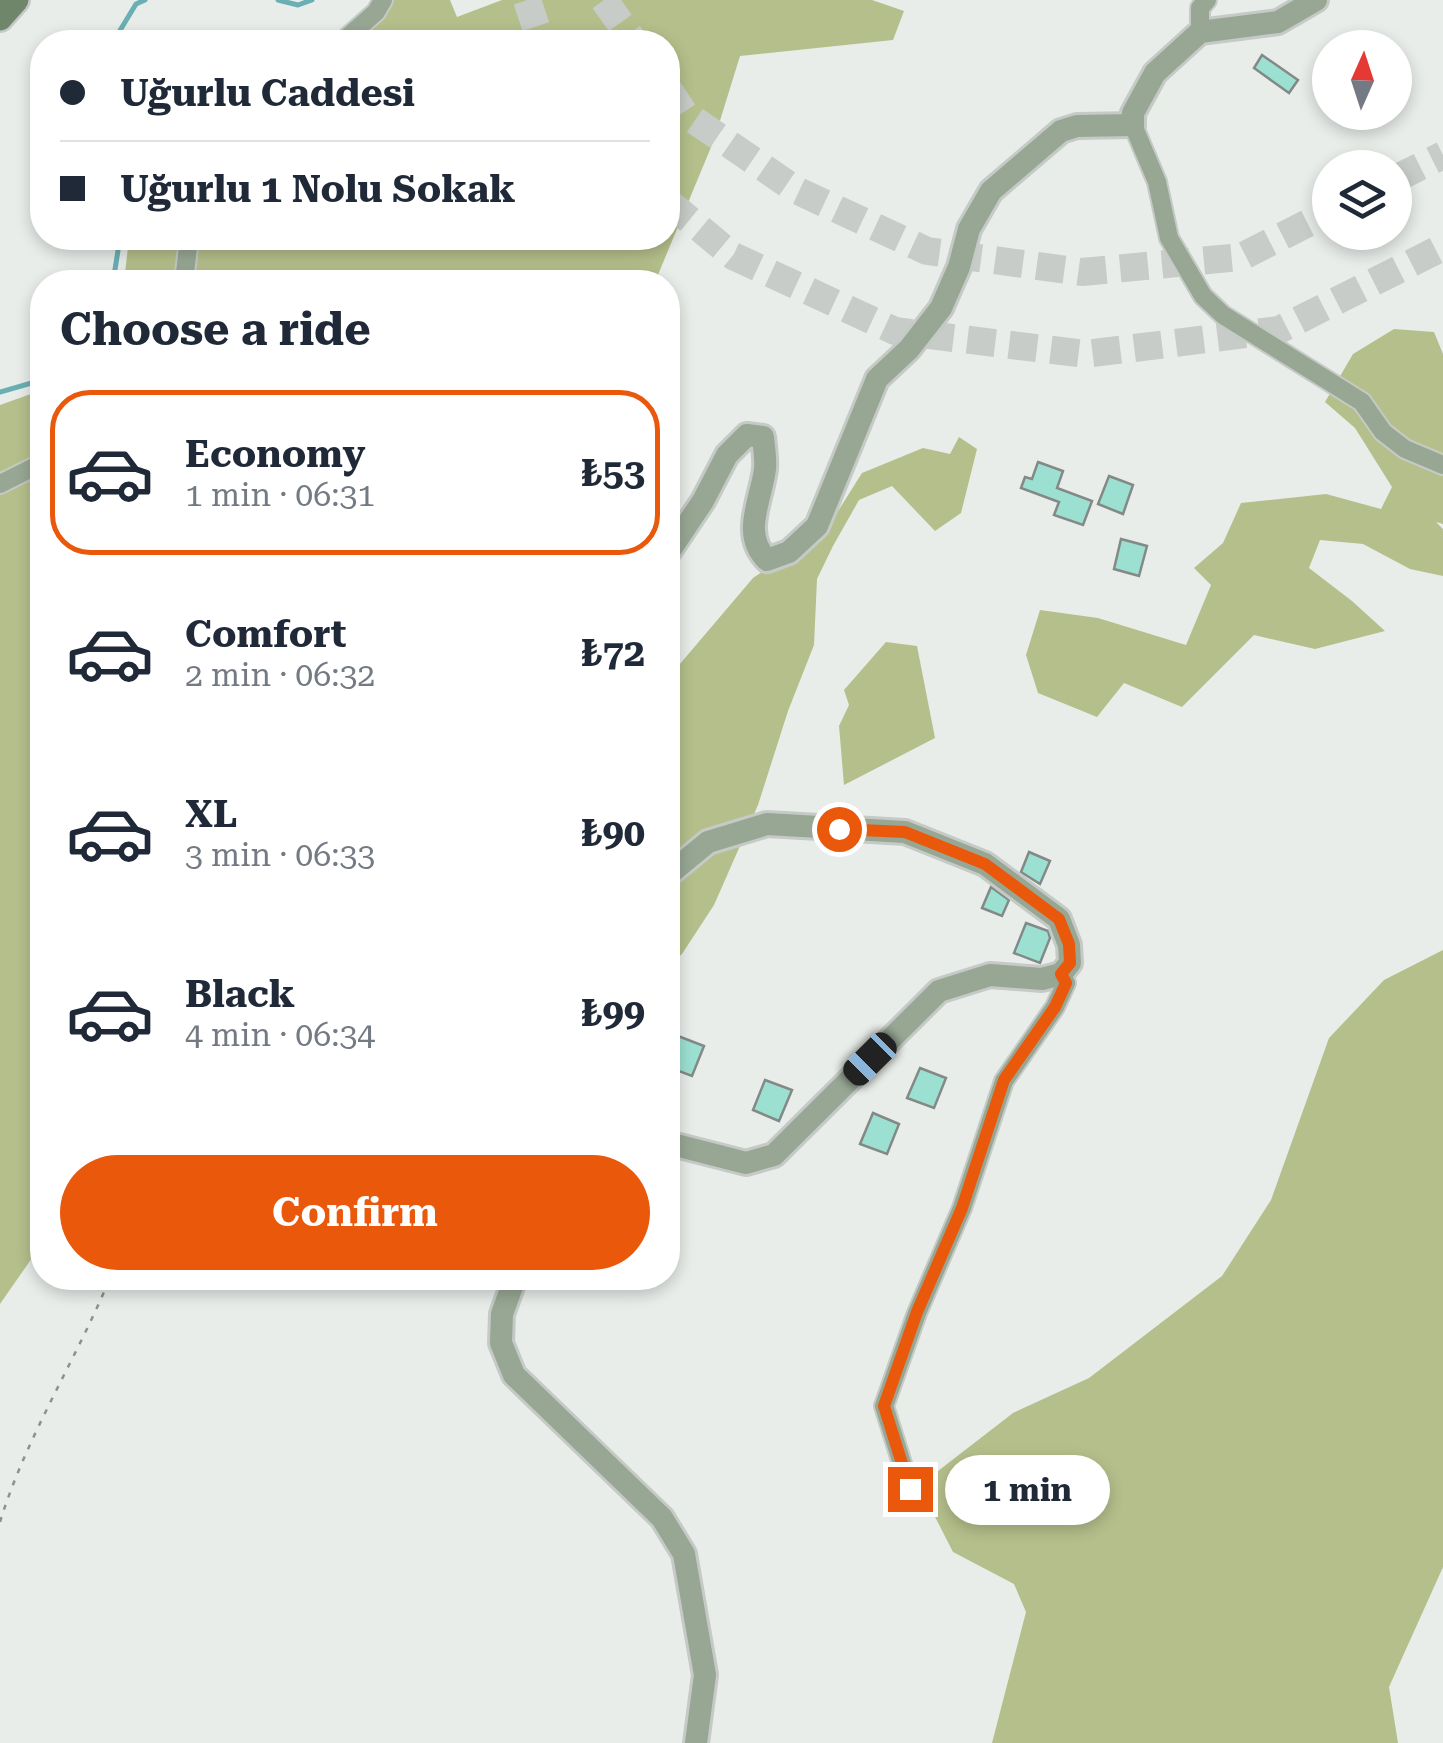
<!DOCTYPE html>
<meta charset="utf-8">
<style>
:root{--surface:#fff;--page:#f2f2f3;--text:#1f2937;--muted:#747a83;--line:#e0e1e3;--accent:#ea580c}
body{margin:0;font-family:"Roboto Serif",serif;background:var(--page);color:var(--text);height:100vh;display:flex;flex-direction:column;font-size:38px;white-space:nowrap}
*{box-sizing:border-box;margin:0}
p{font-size:32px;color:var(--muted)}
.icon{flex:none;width:55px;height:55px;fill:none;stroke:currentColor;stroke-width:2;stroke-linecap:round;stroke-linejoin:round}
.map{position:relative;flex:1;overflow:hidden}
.sheet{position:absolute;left:30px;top:270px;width:650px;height:1020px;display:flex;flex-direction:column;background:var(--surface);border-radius:40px;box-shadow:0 5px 15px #0003}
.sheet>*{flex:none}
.guide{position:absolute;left:30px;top:30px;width:650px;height:220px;border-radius:40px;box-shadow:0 5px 15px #0003;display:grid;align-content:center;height:220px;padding:0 30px;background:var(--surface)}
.needle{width:65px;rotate:3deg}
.buttons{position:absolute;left:1312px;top:30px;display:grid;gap:20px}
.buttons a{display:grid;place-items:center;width:100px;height:100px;border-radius:50%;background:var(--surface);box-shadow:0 5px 15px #0003;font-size:50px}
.end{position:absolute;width:45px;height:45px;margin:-22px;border:12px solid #ea580c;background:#fff;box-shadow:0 0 0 5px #fff}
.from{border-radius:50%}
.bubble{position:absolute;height:70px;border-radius:35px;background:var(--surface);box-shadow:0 5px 15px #0003;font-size:32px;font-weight:700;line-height:70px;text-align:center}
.car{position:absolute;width:30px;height:60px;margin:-30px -15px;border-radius:12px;box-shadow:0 0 8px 2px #0007;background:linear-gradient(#222 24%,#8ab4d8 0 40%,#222 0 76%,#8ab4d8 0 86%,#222 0)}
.guide b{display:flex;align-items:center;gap:35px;height:95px;font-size:38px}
.guide b+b{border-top:2px solid var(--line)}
.guide i{width:25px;height:25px;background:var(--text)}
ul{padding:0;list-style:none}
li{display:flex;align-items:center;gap:30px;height:165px;margin:0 20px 15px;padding:0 10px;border:5px solid transparent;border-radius:40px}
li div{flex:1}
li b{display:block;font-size:38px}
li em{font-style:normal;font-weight:700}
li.selected{border-color:var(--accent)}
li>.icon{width:90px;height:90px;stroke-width:1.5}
h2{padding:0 30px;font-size:45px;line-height:120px}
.primary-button{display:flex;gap:20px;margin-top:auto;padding:20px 30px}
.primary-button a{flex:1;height:115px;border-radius:60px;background:var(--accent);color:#fff;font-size:40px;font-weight:700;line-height:115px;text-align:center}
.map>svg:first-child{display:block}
</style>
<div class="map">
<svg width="1443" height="1743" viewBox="0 0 1443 1743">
<rect width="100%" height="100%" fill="#e8ede9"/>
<path fill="#b5bf8b" d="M 391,0 L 450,0 L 457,17 L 502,0 L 872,0 L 904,11 L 893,40 L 740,56 L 714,140 L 655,282 L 124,282 L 129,238 L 668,238 L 668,42 L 351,42 Z
M 1394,329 L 1434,332 L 1443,354 L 1443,524 L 1436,522 L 1443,529 L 1443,576 L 1410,569 L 1363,544 L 1320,540 L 1309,568 L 1352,601 L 1385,631 L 1315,649 L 1254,635 L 1182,707 L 1124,683 L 1097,717 L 1038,693 L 1026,655 L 1040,610 L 1098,618 L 1186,645 L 1211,585 L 1194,568 L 1223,543 L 1241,503 L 1326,494 L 1381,509 L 1392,487 L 1355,428 L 1325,402 L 1353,354 Z
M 42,390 L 42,1250 L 32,1258 L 0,1304 L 0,405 Z
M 959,437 L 977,449 L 961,513 L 935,531 L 892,486 L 859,500 L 833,546 L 817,579 L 814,645 L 788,711 L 758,805 L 714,905 L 682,954 L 668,967 L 668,678 L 753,578 L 828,527 L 862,473 L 923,448 L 950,454 Z
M 886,642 L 917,646 L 935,738 L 844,785 L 839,726 L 849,705 L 844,690 Z
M 1443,950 L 1443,1567 L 1389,1687 L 1398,1743 L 992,1743 L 1026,1612 L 1014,1584 L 953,1552 L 931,1509 L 938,1471 L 1013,1413 L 1089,1378 L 1222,1276 L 1271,1200 L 1329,1038 L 1384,980 Z"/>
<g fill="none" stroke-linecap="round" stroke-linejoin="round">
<path stroke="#69afb4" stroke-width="5" d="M 278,0 L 298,5 L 312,0
M 113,42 L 136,4 L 145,0
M 113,282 L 120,238
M 0,392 L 42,380"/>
</g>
<path fill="#9ce0d2" stroke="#838987" stroke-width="2.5" d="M 1262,55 L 1298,80 L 1289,93 L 1254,68 Z
M 1038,462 L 1063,471 L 1057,488 L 1092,501 L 1083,525 L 1054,515 L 1059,502 L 1021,488 L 1025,477 L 1032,479 Z
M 1109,476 L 1133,485 L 1123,514 L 1098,504 Z
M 1121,539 L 1147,546 L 1139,576 L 1114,569 Z
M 1029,852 L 1050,861 L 1040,884 L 1021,872 Z
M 991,887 L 1009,900 L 1002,916 L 982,908 Z
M 1026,923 L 1048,931 L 1050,938 L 1040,963 L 1014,953 Z
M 678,1036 L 704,1046 L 692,1076 L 668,1067 Z
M 920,1068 L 946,1078 L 934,1108 L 907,1098 Z
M 765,1080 L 792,1090 L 779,1121 L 753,1110 Z
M 873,1113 L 899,1124 L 887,1154 L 860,1144 Z"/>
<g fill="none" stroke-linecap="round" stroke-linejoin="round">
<path stroke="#c7ccc8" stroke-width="28" stroke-dasharray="28 14" stroke-linecap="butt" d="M 527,0 L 541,42
M 604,0 L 634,42
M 668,89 L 684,113 L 796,190 L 927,251 L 1082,272 L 1241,257 L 1330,212
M 1395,179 L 1443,155
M 668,202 L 733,256 L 895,331 L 1086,354 L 1279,330 L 1443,247"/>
<defs>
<path id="minor" d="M 1200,32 L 1200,8 L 1207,0
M 342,42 L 376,12 L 383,0
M 1133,125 L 1157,182 L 1169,238 L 1203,296 L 1223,315 L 1362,402 L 1383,432 L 1405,449 L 1443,465
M 184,282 L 189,238
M 0,484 L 42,463
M 910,1489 L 884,1406 L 917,1313 L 962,1208 L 1004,1081 L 1055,1007 L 1066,983 L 1061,974"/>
<path id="tertiary" d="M 668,553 L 703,501 L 727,455 L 747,435 L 763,437 C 764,448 766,459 765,469 C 761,501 741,534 767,560 L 789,552 L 817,526 L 877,379 L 909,349 L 941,308 L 959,267 L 969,229 L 991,191 L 1061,131 L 1077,126 L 1133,125 L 1133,113 L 1155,73 L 1200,32 L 1278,22 L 1316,0
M 668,875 L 708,842 L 767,824 L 905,832 L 985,864 L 1059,919 L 1069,945 L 1070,963 L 1061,974 L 1042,979 L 990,975 L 939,991 L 774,1155 L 746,1163 L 668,1143
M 515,1278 L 502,1314 L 501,1343 L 514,1375 L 662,1518 L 684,1554 L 705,1675 L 696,1743"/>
<path id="secondary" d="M 0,18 L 16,0"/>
</defs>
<use href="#minor" stroke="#c5cac6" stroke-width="22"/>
<use href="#tertiary" stroke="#c5cac6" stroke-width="28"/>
<use href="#secondary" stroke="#c5cac6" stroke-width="30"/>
<path stroke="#8d918e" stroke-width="2.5" stroke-dasharray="5 8" stroke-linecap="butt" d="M 0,1522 C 26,1437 76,1360 110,1278"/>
<use href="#minor" stroke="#98a794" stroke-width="18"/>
<use href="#tertiary" stroke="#98a794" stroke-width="22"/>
<use href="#secondary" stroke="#70866a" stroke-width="25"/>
</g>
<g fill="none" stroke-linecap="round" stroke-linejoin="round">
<path stroke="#ea580c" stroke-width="12" d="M 839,829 L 905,832 L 985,864 L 1059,919 L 1069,944 L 1070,963 L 1061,974 L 1066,983 L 1055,1007 L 1004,1080 L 962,1208 L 917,1312 L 884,1406 L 910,1489"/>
</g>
</svg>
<div class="buttons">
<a><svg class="needle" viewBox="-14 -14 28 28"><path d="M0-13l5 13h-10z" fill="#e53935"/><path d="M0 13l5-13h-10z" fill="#747a83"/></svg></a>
<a><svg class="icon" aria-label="layers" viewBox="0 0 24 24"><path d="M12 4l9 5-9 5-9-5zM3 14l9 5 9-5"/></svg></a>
</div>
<i class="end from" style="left:839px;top:829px"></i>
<i class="end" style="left:910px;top:1489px"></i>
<div class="bubble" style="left:945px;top:1455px;width:165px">1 min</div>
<i class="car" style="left:870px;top:1059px;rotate:225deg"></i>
<div class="guide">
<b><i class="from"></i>Uğurlu Caddesi</b>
<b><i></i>Uğurlu 1 Nolu Sokak</b>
</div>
<section class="sheet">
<h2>Choose a ride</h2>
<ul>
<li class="selected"><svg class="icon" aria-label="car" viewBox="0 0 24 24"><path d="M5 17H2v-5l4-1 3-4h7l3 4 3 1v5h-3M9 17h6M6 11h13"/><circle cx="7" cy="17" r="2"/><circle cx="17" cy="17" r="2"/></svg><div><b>Economy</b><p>1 min · 06:31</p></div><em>₺53</em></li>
<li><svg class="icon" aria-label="car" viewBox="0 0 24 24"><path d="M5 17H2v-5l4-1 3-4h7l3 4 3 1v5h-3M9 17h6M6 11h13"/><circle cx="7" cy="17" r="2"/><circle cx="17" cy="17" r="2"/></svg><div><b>Comfort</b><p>2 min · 06:32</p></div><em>₺72</em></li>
<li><svg class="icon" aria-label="car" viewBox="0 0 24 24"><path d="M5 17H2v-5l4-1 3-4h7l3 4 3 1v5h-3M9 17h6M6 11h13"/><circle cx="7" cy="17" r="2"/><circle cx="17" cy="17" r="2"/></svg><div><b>XL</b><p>3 min · 06:33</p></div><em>₺90</em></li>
<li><svg class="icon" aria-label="car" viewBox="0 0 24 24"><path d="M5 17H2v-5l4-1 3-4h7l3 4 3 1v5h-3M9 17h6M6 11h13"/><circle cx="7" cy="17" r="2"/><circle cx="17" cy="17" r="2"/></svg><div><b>Black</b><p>4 min · 06:34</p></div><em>₺99</em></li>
</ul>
<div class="primary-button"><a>Confirm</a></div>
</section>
</div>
